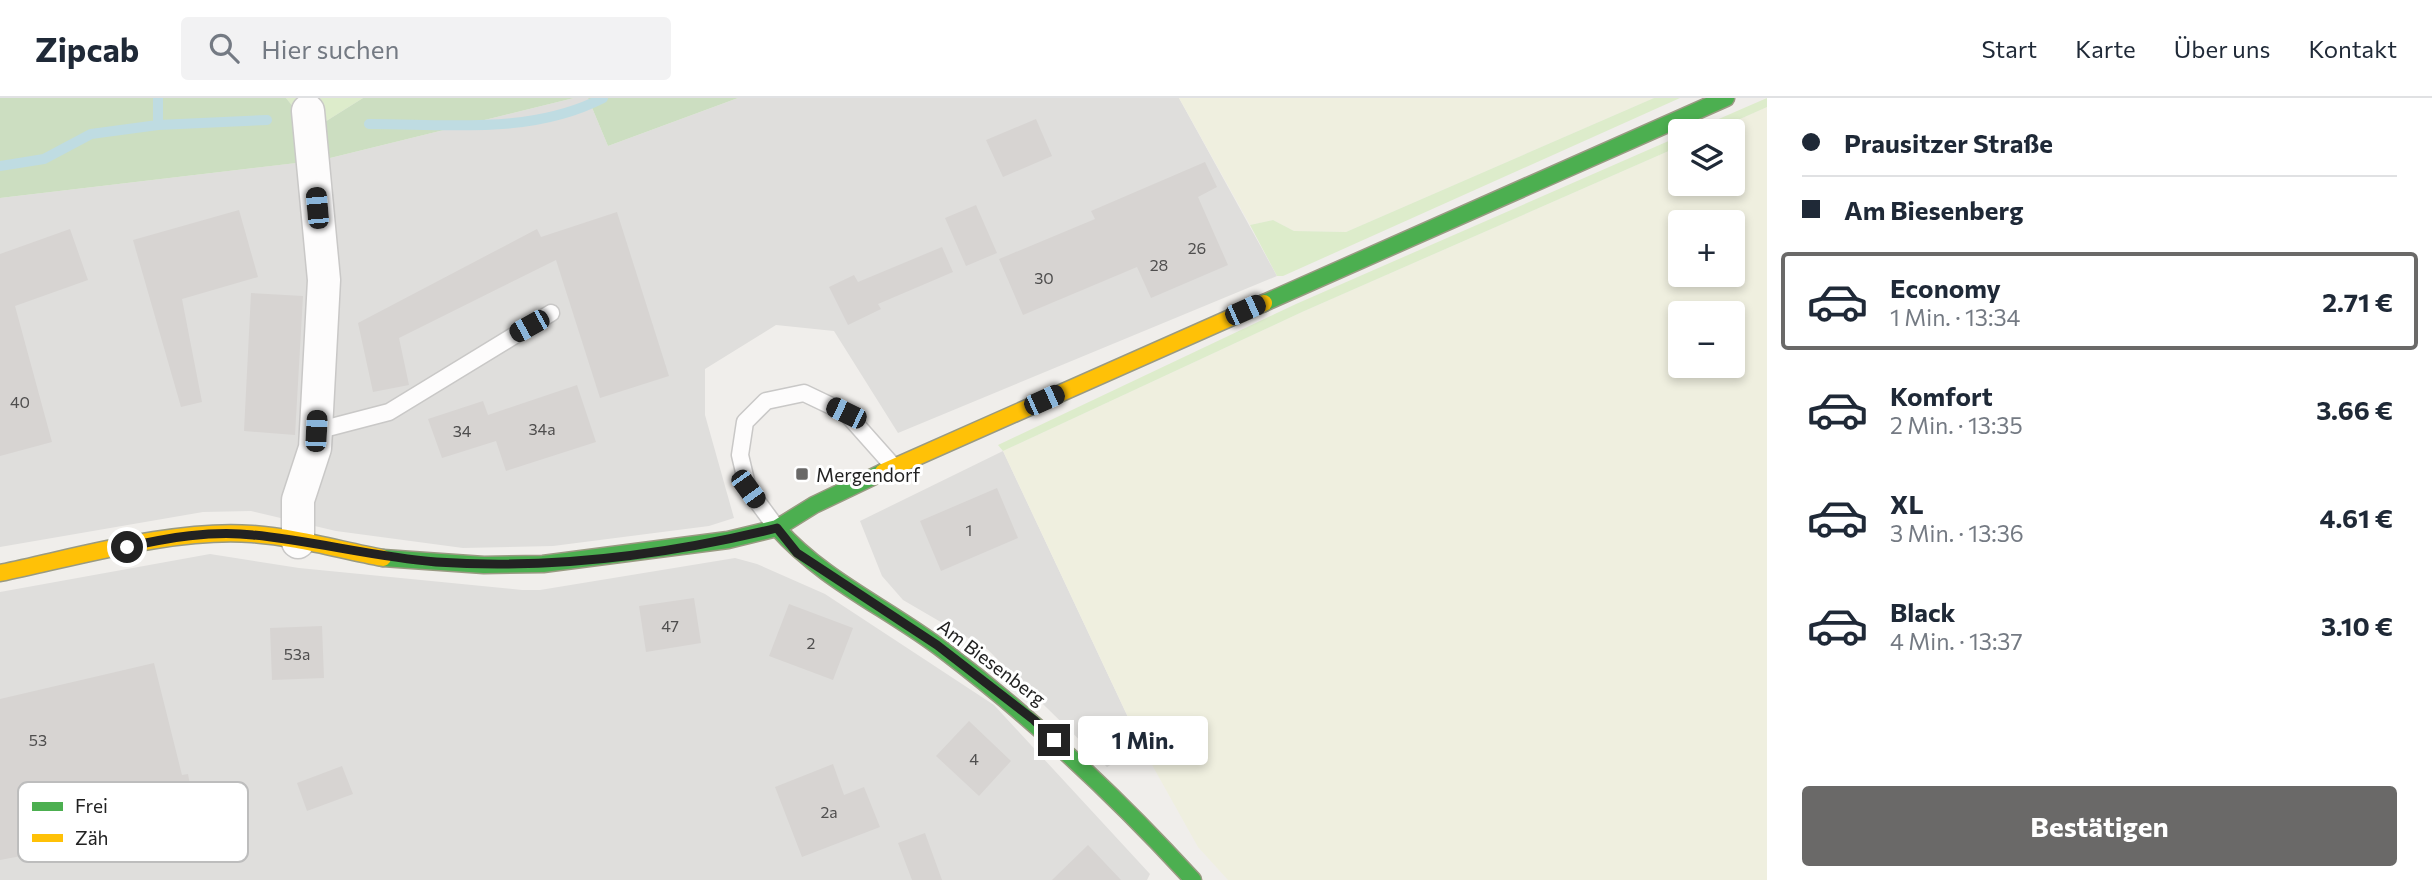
<!DOCTYPE html>
<html lang="de">
<meta charset="utf-8">
<style>
:root{--surface:#fff;--page:#f2f2f3;--text:#1f2937;--muted:#747a83;--line:#e0e1e3;--accent:#6a6968}
body{margin:0;font-family:Commissioner,sans-serif;background:var(--page);color:var(--text);height:100vh;display:flex;flex-direction:column;font-size:26px;white-space:nowrap}
*{box-sizing:border-box;margin:0}
p{font-size:23px;color:var(--muted)}
.icon{flex:none;width:38px;height:38px;fill:none;stroke:currentColor;stroke-width:2;stroke-linecap:round;stroke-linejoin:round}
.map{position:relative;flex:1;overflow:hidden}
.drawer{display:flex;flex-direction:column;background:var(--surface);width:665px}
.drawer>*{flex:none}
.guide{display:grid;align-content:center;height:154px;padding:0 35px;background:var(--surface)}
.buttons{position:absolute;left:1668px;top:21px;display:grid;gap:14px}
.buttons a{display:grid;place-items:center;width:77px;height:77px;border-radius:7px;background:var(--surface);box-shadow:0 4px 10px #0003;font-size:35px}
.end{position:absolute;width:32px;height:32px;margin:-16px;border:9px solid #222;background:#fff;box-shadow:0 0 0 4px #fff}
.from{border-radius:50%}
.bubble{position:absolute;height:49px;border-radius:7px;background:var(--surface);box-shadow:0 4px 10px #0003;font-size:23px;font-weight:700;line-height:49px;text-align:center}
.car{position:absolute;width:21px;height:42px;margin:-21px -10px;border-radius:9px;box-shadow:0 0 5px 2px #0007;background:linear-gradient(#222 24%,#8ab4d8 0 40%,#222 0 76%,#8ab4d8 0 86%,#222 0)}
.guide b{display:flex;align-items:center;gap:24px;height:66px;font-size:26px}
.guide b+b{border-top:2px solid var(--line)}
.guide i{width:18px;height:18px;background:var(--text)}
ul{padding:0;list-style:none}
li{display:flex;align-items:center;gap:21px;height:98px;margin:0 14px 10px;padding:0 21px;border:4px solid transparent;border-radius:7px}
li div{flex:1}
li b{display:block;font-size:26px}
li em{font-style:normal;font-weight:700}
li.on{border-color:var(--accent)}
li>.icon{width:63px;height:63px;stroke-width:1.5}
.primary-button{display:flex;gap:14px;margin-top:auto;padding:14px 35px}
.primary-button a{flex:1;height:80px;border-radius:7px;background:var(--accent);color:#fff;font-size:28px;font-weight:700;line-height:80px;text-align:center}
header{display:flex;align-items:center;gap:42px;box-sizing:border-box;height:98px;padding:0 35px;background:var(--surface);border-bottom:2px solid var(--line)}
header strong{font-size:33px}
nav{display:flex;gap:38px;margin-inline-start:auto;font-size:24px}
.search{width:490px;height:63px;background:var(--page);display:flex;align-items:center;gap:18px;box-sizing:border-box;padding:0 24px;border-radius:7px;color:var(--muted);font-size:26px}
main{display:flex;flex:1;min-height:0}
.map>svg:first-child{display:block}
</style>
<header>
<strong>Zipcab</strong>
<div class="search"><svg class="icon" aria-label="search" viewBox="0 0 24 24"><circle cx="10" cy="10" r="6"/><path d="M15 15l6 6"/></svg>Hier suchen</div>
<nav><a>Start</a><a>Karte</a><a>Über uns</a><a>Kontakt</a></nav>
</header>
<main>
<div class="map">
<svg width="1767" height="782" viewBox="0 0 1767 782">
<rect width="100%" height="100%" fill="#f0eeeb"/>
<path fill="#dfdedc" d="M 574,0 L 588,0 L 608,48 L 738,0 L 1179,0 L 1277,178 L 898,335 L 834,233 L 776,227 L 705,271 L 705,317 L 734,420 L 709,428 L 553,448 L 463,450 L 336,433 L 251,413 L 203,414 L 0,449 L 0,100 L 322,62 Z
M 1003,353 L 1142,649 L 1107,669 L 987,551 L 903,502 L 882,478 L 860,423 Z
M 210,456 L 299,470 L 522,492 L 540,492 L 735,460 L 757,466 L 825,496 L 994,607 L 1150,776 L 1147,782 L 0,782 L 0,494 Z"/>
<path fill="#efefdf" fill-rule="evenodd" d="M 1179,0 L 1654,0 L 1346,134 L 1294,133 L 1273,122 L 1250,127 Z
M 1767,9 L 1767,782 L 1228,782 L 1198,749 L 1142,649 L 1003,353 L 1302,214 L 1680,48 L 1680,86 L 1732,86 L 1732,33 L 1713,33 ZM 1680,124 L 1732,124 L 1732,177 L 1680,177 ZM 1680,215 L 1732,215 L 1732,268 L 1680,268 Z"/>
<path fill="#ddeccb" d="M 286,0 L 363,0 L 312,32 Z
M 1654,0 L 1680,0 L 1283,178 L 1277,178 L 1250,127 L 1273,122 L 1294,133 L 1346,134 Z
M 1767,0 L 1767,9 L 1713,33 L 1691,33 Z
M 1680,38 L 1680,48 L 1302,214 L 1003,353 L 998,347 L 1296,206 Z"/>
<path fill="#ccdec1" d="M 0,0 L 286,0 L 312,32 L 363,0 L 574,0 L 322,62 L 0,100 Z
M 588,0 L 738,0 L 608,48 Z"/>
<g fill="none" stroke-linecap="round" stroke-linejoin="round">
<path stroke="#bfdce2" stroke-width="10" d="M 158,0 L 158,27
M 369,26 C 448,26 531,37 603,0
M 0,68 L 44,61 L 91,36 L 158,27 L 267,22"/>
</g>
<path fill="#d7d4d2" d="M 1036,21 L 1052,58 L 1003,79 L 986,42 Z
M 1205,64 L 1217,89 L 1198,99 L 1228,167 L 1151,200 L 1137,169 L 1023,217 L 999,161 L 1095,121 L 1091,113 Z
M 976,107 L 997,155 L 966,168 L 945,120 Z
M 239,112 L 258,179 L 182,201 L 202,304 L 181,309 L 133,142 Z
M 617,114 L 669,278 L 600,300 L 556,162 L 399,240 L 409,287 L 373,294 L 358,225 L 537,131 L 541,139 Z
M 70,131 L 88,182 L 15,208 L 52,344 L 0,358 L 0,156 Z
M 942,149 L 953,174 L 878,206 L 881,211 L 848,227 L 829,189 L 854,177 L 858,184 Z
M 251,195 L 303,198 L 295,337 L 244,333 Z
M 577,287 L 596,344 L 506,373 L 496,343 L 442,360 L 428,321 L 483,303 L 488,317 Z
M 997,390 L 1018,440 L 941,473 L 920,423 Z
M 694,500 L 701,545 L 646,554 L 639,508 Z
M 789,506 L 853,530 L 833,582 L 769,558 Z
M 322,528 L 324,580 L 272,582 L 270,530 Z
M 154,565 L 182,677 L 188,676 L 197,725 L 0,762 L 0,601 Z
M 969,623 L 1011,663 L 979,698 L 936,658 Z
M 833,666 L 844,697 L 864,689 L 880,729 L 802,759 L 775,689 Z
M 342,668 L 353,696 L 307,713 L 297,685 Z
M 925,735 L 942,782 L 912,782 L 898,745 Z
M 1088,747 L 1121,782 L 1052,782 Z"/>
<g fill="none" stroke-linecap="round" stroke-linejoin="round">
<defs>
<path id="lane" d="M 316,333 L 389,314 L 551,215
M 776,429 L 748,391 L 740,357 L 745,324 L 766,303 L 804,295 L 846,315 L 894,369"/>
<path id="street" d="M 298,444 L 298,402 L 315,350 L 324,182 L 308,13"/>
<path id="fast" d="M 1264,205 L 1726,0
M 777,430 C 824,483 888,510 943,552 C 1034,621 1116,698 1193,782
M 383,460 L 484,467 L 543,466 L 728,442 L 777,430 L 814,407 L 883,374"/>
<path id="slow" d="M 883,374 L 1264,205
M 0,475 C 77,459 175,430 252,436 C 296,439 340,452 383,460"/>
</defs>
<use href="#lane" stroke="#c9c8c7" stroke-width="19"/>
<use href="#street" stroke="#c9c8c7" stroke-width="35"/>
<use href="#fast" stroke="#999a82" stroke-width="19"/>
<use href="#slow" stroke="#999a82" stroke-width="19"/>
<use href="#lane" stroke="#fdfcfc" stroke-width="16"/>
<use href="#street" stroke="#fdfcfc" stroke-width="32"/>
<use href="#fast" stroke="#4caf50" stroke-width="16"/>
<use href="#slow" stroke="#ffc107" stroke-width="16"/>
</g>
<g fill="none" stroke-linecap="round" stroke-linejoin="round">
<path stroke="#222" stroke-width="9" d="M 127,449 C 167,440 212,432 253,437 C 315,443 374,459 436,464 C 551,472 666,457 777,430 L 797,455 L 937,547 L 1034,622 L 1054,642"/>
</g>
<rect fill="#6a6968" stroke="#fff" stroke-width="2.5" x="795" y="369" width="14" height="14" rx="3.5"/>
<g text-anchor="middle" dominant-baseline="central" stroke-width="6" stroke-linejoin="round" paint-order="stroke">
<g font-size="16" fill="#4f4e4e">
<text x="1197" y="149">26</text>
<text x="1159" y="166">28</text>
<text x="1044" y="179">30</text>
<text x="20" y="303">40</text>
<text x="542" y="330">34a</text>
<text x="462" y="332">34</text>
<text x="969" y="431">1</text>
<text x="670" y="527">47</text>
<text x="811" y="544">2</text>
<text x="297" y="555">53a</text>
<text x="38" y="641">53</text>
<text x="974" y="660">4</text>
<text x="829" y="713">2a</text>
</g>
<g font-size="19" fill="#222" stroke="#fff" text-anchor="start">
<text x="816" y="376">Mergendorf</text>
</g>
<g font-size="19" fill="#222" stroke="#fff">
<text transform="translate(992 564) rotate(37)">Am Biesenberg</text>
</g>
</g>
<rect x="18" y="684" width="230" height="80" rx="10" fill="#fff" stroke="#bdbdbd" stroke-width="2"/>
<rect x="32" y="704" width="31" height="9" fill="#4caf50"/>
<rect x="32" y="736" width="31" height="8" fill="#ffc107"/>
<g font-size="19" fill="#222">
<text x="75" y="715">Frei</text>
<text x="75" y="747">Zäh</text>
</g>
</svg>
<div class="buttons">
<a><svg class="icon" aria-label="layers" viewBox="0 0 24 24"><path d="M12 4l9 5-9 5-9-5zM3 14l9 5 9-5"/></svg></a>
<a>+</a>
<a>−</a>
</div>
<i class="end from" style="left:127px;top:449px"></i>
<i class="end" style="left:1054px;top:642px"></i>
<div class="bubble" style="left:1078px;top:618px;width:130px">1 Min.</div>
<i class="car" style="left:317px;top:110px;rotate:355deg"></i>
<i class="car" style="left:1245px;top:212px;rotate:66deg"></i>
<i class="car" style="left:529px;top:228px;rotate:241deg"></i>
<i class="car" style="left:1044px;top:302px;rotate:66deg"></i>
<i class="car" style="left:846px;top:315px;rotate:296deg"></i>
<i class="car" style="left:316px;top:333px;rotate:3deg"></i>
<i class="car" style="left:748px;top:391px;rotate:144deg"></i>
</div>
<section class="drawer">
<div class="guide">
<b><i class="from"></i>Prausitzer Straße</b>
<b><i></i>Am Biesenberg</b>
</div>
<ul>
<li class="on"><svg class="icon" aria-label="car" viewBox="0 0 24 24"><path d="M5 17H2v-5l4-1 3-4h7l3 4 3 1v5h-3M9 17h6M6 11h13"/><circle cx="7" cy="17" r="2"/><circle cx="17" cy="17" r="2"/></svg><div><b>Economy</b><p>1 Min. · 13:34</p></div><em>2.71 €</em></li>
<li><svg class="icon" aria-label="car" viewBox="0 0 24 24"><path d="M5 17H2v-5l4-1 3-4h7l3 4 3 1v5h-3M9 17h6M6 11h13"/><circle cx="7" cy="17" r="2"/><circle cx="17" cy="17" r="2"/></svg><div><b>Komfort</b><p>2 Min. · 13:35</p></div><em>3.66 €</em></li>
<li><svg class="icon" aria-label="car" viewBox="0 0 24 24"><path d="M5 17H2v-5l4-1 3-4h7l3 4 3 1v5h-3M9 17h6M6 11h13"/><circle cx="7" cy="17" r="2"/><circle cx="17" cy="17" r="2"/></svg><div><b>XL</b><p>3 Min. · 13:36</p></div><em>4.61 €</em></li>
<li><svg class="icon" aria-label="car" viewBox="0 0 24 24"><path d="M5 17H2v-5l4-1 3-4h7l3 4 3 1v5h-3M9 17h6M6 11h13"/><circle cx="7" cy="17" r="2"/><circle cx="17" cy="17" r="2"/></svg><div><b>Black</b><p>4 Min. · 13:37</p></div><em>3.10 €</em></li>
</ul>
<div class="primary-button"><a>Bestätigen</a></div>
</section>
</main>
